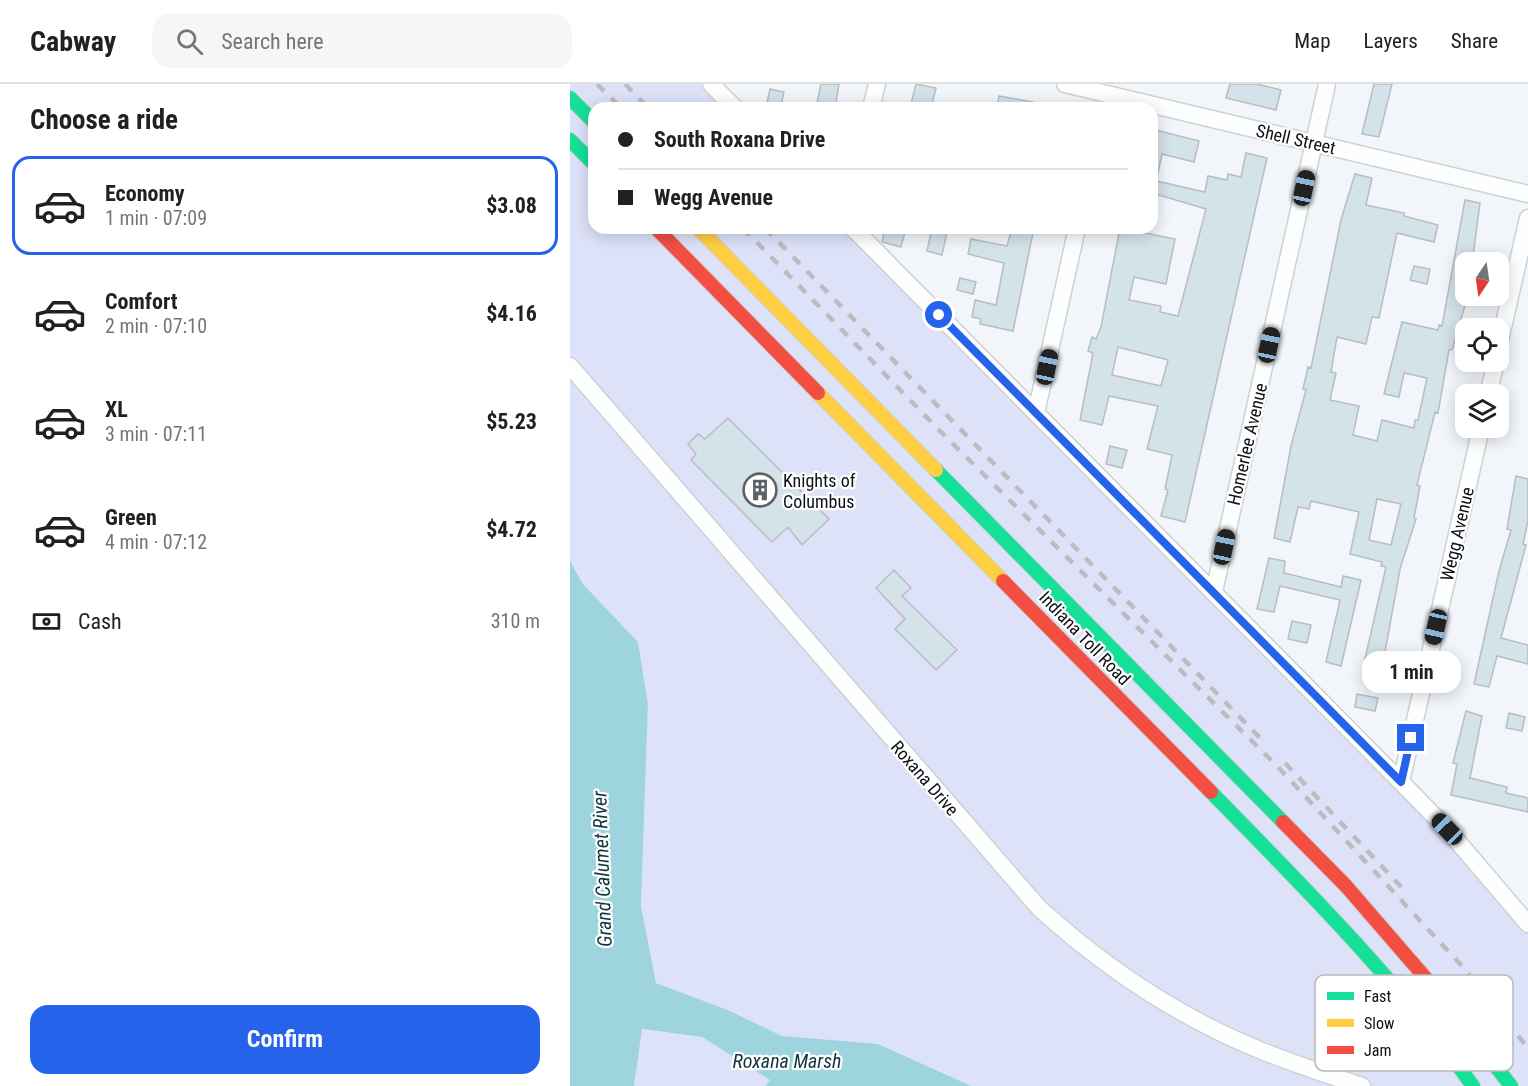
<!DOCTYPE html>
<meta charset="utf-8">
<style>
:root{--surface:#fff;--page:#f6f6f6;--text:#202124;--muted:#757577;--line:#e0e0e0;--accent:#2563eb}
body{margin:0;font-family:"Roboto Condensed",sans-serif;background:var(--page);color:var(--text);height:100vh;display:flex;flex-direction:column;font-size:22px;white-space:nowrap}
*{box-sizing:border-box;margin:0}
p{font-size:20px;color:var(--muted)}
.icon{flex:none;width:33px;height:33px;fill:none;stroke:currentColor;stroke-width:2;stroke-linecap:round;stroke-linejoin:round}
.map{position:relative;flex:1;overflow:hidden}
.panel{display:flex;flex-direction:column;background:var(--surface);width:570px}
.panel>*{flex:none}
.hud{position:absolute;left:18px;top:18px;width:570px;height:132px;border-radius:18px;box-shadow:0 3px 15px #0003;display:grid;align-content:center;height:132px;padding:0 30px;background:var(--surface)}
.needle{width:39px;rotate:193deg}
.tools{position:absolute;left:885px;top:168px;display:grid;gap:12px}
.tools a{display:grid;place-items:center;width:54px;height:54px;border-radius:12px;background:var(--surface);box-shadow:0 3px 15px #0003;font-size:30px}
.end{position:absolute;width:27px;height:27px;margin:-14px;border:8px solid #2563eb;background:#fff;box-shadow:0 0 0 3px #fff}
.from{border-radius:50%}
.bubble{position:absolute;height:42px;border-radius:18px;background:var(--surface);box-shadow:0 3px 15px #0003;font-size:20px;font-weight:700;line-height:42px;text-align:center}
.car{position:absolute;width:18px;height:36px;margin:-18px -9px;border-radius:8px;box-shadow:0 0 4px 2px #0007;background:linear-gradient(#222 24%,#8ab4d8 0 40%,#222 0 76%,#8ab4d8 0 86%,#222 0)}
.hud b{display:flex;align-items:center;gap:21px;height:57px;font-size:22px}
.hud b+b{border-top:2px solid var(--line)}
.hud i{width:15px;height:15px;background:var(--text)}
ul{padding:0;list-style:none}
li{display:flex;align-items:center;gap:18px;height:99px;margin:0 12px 9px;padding:0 18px;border:3px solid transparent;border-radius:18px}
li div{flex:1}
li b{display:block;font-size:22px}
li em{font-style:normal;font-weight:700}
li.active{border-color:var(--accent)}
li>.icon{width:54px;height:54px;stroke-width:1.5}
h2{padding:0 30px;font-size:27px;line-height:72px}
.pay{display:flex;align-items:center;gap:15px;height:66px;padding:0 30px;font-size:22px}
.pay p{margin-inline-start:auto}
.button{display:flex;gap:12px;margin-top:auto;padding:12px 30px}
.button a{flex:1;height:69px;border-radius:18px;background:var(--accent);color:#fff;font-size:24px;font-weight:700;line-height:69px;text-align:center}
header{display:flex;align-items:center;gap:36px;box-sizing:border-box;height:84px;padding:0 30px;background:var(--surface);border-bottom:2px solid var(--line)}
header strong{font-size:28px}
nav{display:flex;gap:33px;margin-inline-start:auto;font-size:21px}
.search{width:420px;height:54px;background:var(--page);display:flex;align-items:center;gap:15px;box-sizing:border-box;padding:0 21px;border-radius:18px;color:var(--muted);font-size:22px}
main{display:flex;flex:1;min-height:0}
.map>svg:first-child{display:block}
</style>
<header>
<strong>Cabway</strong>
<div class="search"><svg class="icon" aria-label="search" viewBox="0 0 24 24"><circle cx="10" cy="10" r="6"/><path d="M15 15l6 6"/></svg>Search here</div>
<nav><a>Map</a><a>Layers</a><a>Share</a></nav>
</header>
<main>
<section class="panel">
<h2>Choose a ride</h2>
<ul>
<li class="active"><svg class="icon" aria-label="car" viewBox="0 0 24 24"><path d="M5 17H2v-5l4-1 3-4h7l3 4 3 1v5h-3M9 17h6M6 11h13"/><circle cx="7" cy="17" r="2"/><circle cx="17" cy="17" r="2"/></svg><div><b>Economy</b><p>1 min · 07:09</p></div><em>$3.08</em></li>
<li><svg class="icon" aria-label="car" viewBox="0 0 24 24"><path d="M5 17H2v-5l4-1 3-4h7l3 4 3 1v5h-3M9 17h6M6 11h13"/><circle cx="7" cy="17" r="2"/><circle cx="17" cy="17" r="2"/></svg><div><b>Comfort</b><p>2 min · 07:10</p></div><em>$4.16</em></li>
<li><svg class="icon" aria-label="car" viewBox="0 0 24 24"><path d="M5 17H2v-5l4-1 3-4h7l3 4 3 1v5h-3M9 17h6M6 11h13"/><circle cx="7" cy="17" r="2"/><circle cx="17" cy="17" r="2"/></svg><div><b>XL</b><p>3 min · 07:11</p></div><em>$5.23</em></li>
<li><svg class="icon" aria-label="car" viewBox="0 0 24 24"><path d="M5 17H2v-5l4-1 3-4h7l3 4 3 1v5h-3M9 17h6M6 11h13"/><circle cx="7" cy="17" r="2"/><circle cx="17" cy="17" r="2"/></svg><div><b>Green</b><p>4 min · 07:12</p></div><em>$4.72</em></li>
</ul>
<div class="pay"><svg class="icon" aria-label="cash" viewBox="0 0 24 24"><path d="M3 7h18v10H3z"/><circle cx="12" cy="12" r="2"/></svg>Cash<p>310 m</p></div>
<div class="button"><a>Confirm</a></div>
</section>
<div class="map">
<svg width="958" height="1002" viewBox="0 0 958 1002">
<rect width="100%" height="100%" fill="#f2f6fa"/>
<path fill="#dee2f9" d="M 0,0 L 141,0 L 165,24 L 24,24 L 24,144 L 283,144 L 958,840 L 958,1002 L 302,1002 L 212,952 L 158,926 L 86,899 L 71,822 L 78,620 L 68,558 L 13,500 L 0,477 Z
M 71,945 L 132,953 L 201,996 L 195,1002 L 64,1002 Z"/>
<path fill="#9dd4dd" d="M 0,477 L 13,500 L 68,558 L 78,620 L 71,822 L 86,899 L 158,926 L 212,952 L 308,960 L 401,1002 L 195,1002 L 200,996 L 132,953 L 72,945 L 64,1002 L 0,1002 Z"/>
<path fill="#d4e2e9" stroke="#b8bdc1" stroke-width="1.5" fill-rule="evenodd" d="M 251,0 L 269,0 L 265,24 L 246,24 Z
M 346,0 L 366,4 L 361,24 L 341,20 Z
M 660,0 L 687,0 L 711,6 L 706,26 L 656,14 Z
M 804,0 L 822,0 L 809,53 L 792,50 Z
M 200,5 L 214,8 L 211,22 L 197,19 Z
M 429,12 L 463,18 L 462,24 L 427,24 Z
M 582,45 L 629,57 L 624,78 L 592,70 L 587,94 L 582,93 Z
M 676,69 L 697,74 L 615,438 L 591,432 L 598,406 L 595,405 L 602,371 L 577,365 L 588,322 L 539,312 L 532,341 L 510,336 L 523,269 L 518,267 L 522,253 L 526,255 L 531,243 L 550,144 L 605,155 L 596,200 L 564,193 L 559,216 L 591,222 L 590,228 L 608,232 L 636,125 L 582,109 L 582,96 L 635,108 L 638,92 L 657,96 L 658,90 L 671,93 ZM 548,263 L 598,276 L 591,302 L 542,291 Z
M 785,90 L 802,94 L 796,121 L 834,129 L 834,132 L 868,141 L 864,158 L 827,149 L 809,234 L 802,233 L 796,260 L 767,253 L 761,288 L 766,289 L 760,316 L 789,322 L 783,351 L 807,357 L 812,336 L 844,344 L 845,336 L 848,336 L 857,294 L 834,289 L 829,313 L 814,310 L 832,238 L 868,246 L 869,241 L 872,242 L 895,116 L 910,119 L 903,172 L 896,170 L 896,218 L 882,266 L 879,266 L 868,329 L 865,328 L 847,401 L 850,402 L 844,434 L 846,435 L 830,485 L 813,579 L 795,575 L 816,483 L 811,482 L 812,478 L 780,470 L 789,428 L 741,417 L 739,425 L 728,423 L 720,458 L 704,454 L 721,362 L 736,306 L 733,305 L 738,283 L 741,284 L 771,136 ZM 807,415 L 831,420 L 821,461 L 799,456 Z
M 315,144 L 336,144 L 331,163 L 312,158 Z
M 362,144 L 378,144 L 372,171 L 357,167 Z
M 442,144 L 464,144 L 443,247 L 410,240 L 411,235 L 402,233 L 405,216 L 426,221 L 434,179 L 398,170 L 401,155 L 437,162 Z
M 844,182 L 860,185 L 857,200 L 840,196 Z
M 390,194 L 406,198 L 403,210 L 387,206 Z
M 158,334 L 259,435 L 232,461 L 218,443 L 202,458 L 121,376 L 126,370 L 118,360 L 128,350 L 135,355 Z
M 540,362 L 557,366 L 552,384 L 536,380 Z
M 946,392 L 958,395 L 958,437 L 953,460 L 956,461 L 931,554 L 958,561 L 958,580 L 927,572 L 919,603 L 904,600 L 929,487 L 941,446 L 937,445 Z
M 699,474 L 715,477 L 714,489 L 771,503 L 773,492 L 791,496 L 771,582 L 756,578 L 770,516 L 710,502 L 704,528 L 687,525 Z
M 324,486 L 341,504 L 332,512 L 387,566 L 366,586 L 325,545 L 335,535 L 306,504 Z
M 722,537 L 741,541 L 737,559 L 718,555 Z
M 787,610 L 808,614 L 805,627 L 785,623 Z
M 896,627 L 912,632 L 900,694 L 937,703 L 936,709 L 958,714 L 958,728 L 881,711 L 887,680 L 883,679 Z
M 939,629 L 955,633 L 952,647 L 936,644 Z"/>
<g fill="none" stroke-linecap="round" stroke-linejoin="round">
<defs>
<path id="street" d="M 141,0 L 165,24
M 495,0 L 958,110
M 301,24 L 307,0
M 283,144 L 831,698 L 877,745 L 958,840
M 928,265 L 958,134
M 0,282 L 469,824 C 534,883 610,934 692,967 C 725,980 758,991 792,1002
M 918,310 L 926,278
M 466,329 L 507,144
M 644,508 L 757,0
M 831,698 L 911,344"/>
<path id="fast" d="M 0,14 L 24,38
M 0,56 L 24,80
M 366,386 L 713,738
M 641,708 C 733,802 826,895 903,1002
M 872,913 L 941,1002"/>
<path id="slow" d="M 128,144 L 366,386
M 248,309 L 433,497"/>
<path id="jam" d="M 86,144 L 248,309
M 433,497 L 641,708
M 713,738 L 776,802 L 872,913"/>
</defs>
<use href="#street" stroke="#cdd1d5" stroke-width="19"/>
<use href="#fast" stroke="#cdd1d5" stroke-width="16"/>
<use href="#slow" stroke="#cdd1d5" stroke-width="16"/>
<use href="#jam" stroke="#cdd1d5" stroke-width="16"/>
<use href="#street" stroke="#fdfefe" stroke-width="16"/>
<use href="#fast" stroke="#16e098" stroke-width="14"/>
<use href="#slow" stroke="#ffcf43" stroke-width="14"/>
<use href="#jam" stroke="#f24e42" stroke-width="14"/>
<path stroke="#bbbcbe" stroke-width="4.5" stroke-dasharray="10 10" stroke-linecap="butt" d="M 27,0 L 51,24
M 55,0 L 78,24
M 173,144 L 369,346 L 708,683 L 891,881 L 958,964
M 195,144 L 694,658
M 715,679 L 834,806"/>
</g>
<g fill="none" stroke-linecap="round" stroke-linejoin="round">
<path stroke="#2563eb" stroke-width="8" d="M 369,231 L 831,698 L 841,654"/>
</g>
<defs>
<symbol id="building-ring" viewBox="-11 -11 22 22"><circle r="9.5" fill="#fff" stroke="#5d6165" stroke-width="1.5"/><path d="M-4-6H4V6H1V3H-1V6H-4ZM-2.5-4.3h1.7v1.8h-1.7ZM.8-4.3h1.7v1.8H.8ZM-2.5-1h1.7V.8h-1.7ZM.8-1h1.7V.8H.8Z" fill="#5d6165"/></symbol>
</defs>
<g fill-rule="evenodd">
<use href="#building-ring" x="171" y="387" width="38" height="38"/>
</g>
<g text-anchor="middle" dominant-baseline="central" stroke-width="4.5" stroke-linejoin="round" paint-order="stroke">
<g font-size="18" fill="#0d1115" stroke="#fff">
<text transform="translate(726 55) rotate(13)">Shell Street</text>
<text transform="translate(677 360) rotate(-77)">Homerlee Avenue</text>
<text transform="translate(887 450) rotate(-77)">Wegg Avenue</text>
<text transform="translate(515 554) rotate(46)">Indiana Toll Road</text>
<text transform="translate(355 694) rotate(49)">Roxana Drive</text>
</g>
<g font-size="18" fill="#0d1115" stroke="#fff" text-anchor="start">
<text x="213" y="396">Knights of<tspan x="213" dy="21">Columbus</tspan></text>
</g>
<g font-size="20" font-style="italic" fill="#10363b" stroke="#fff">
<text transform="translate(32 785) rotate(-92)">Grand Calumet River</text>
<text x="217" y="977">Roxana Marsh</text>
</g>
</g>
<rect x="745" y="891" width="198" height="96" rx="9" fill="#fff" stroke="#b6b8b9" stroke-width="1.5"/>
<rect x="757" y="908" width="27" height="8" fill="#16e098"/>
<rect x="757" y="935" width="27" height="8" fill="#ffcf43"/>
<rect x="757" y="962" width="27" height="8" fill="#f24e42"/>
<g font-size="16" fill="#0d1115">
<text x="794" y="918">Fast</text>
<text x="794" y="945">Slow</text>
<text x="794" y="972">Jam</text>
</g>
</svg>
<div class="tools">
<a><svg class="needle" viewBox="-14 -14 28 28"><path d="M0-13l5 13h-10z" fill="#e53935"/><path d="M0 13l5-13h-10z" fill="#757577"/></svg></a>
<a><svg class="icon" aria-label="locate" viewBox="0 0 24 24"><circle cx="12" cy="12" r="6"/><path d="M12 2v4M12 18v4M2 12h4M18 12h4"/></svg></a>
<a><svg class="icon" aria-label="layers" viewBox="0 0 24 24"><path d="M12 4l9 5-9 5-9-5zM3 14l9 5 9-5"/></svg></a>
</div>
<i class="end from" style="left:369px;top:231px"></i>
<i class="end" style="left:841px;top:654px"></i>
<div class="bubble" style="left:792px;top:567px;width:99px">1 min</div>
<i class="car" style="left:734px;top:104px;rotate:12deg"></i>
<i class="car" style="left:699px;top:261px;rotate:12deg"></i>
<i class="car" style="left:477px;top:283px;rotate:12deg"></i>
<i class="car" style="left:654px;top:463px;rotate:12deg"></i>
<i class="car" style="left:866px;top:543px;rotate:193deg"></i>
<i class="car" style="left:877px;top:745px;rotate:316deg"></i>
<div class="hud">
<b><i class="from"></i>South Roxana Drive</b>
<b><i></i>Wegg Avenue</b>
</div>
</div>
</main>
